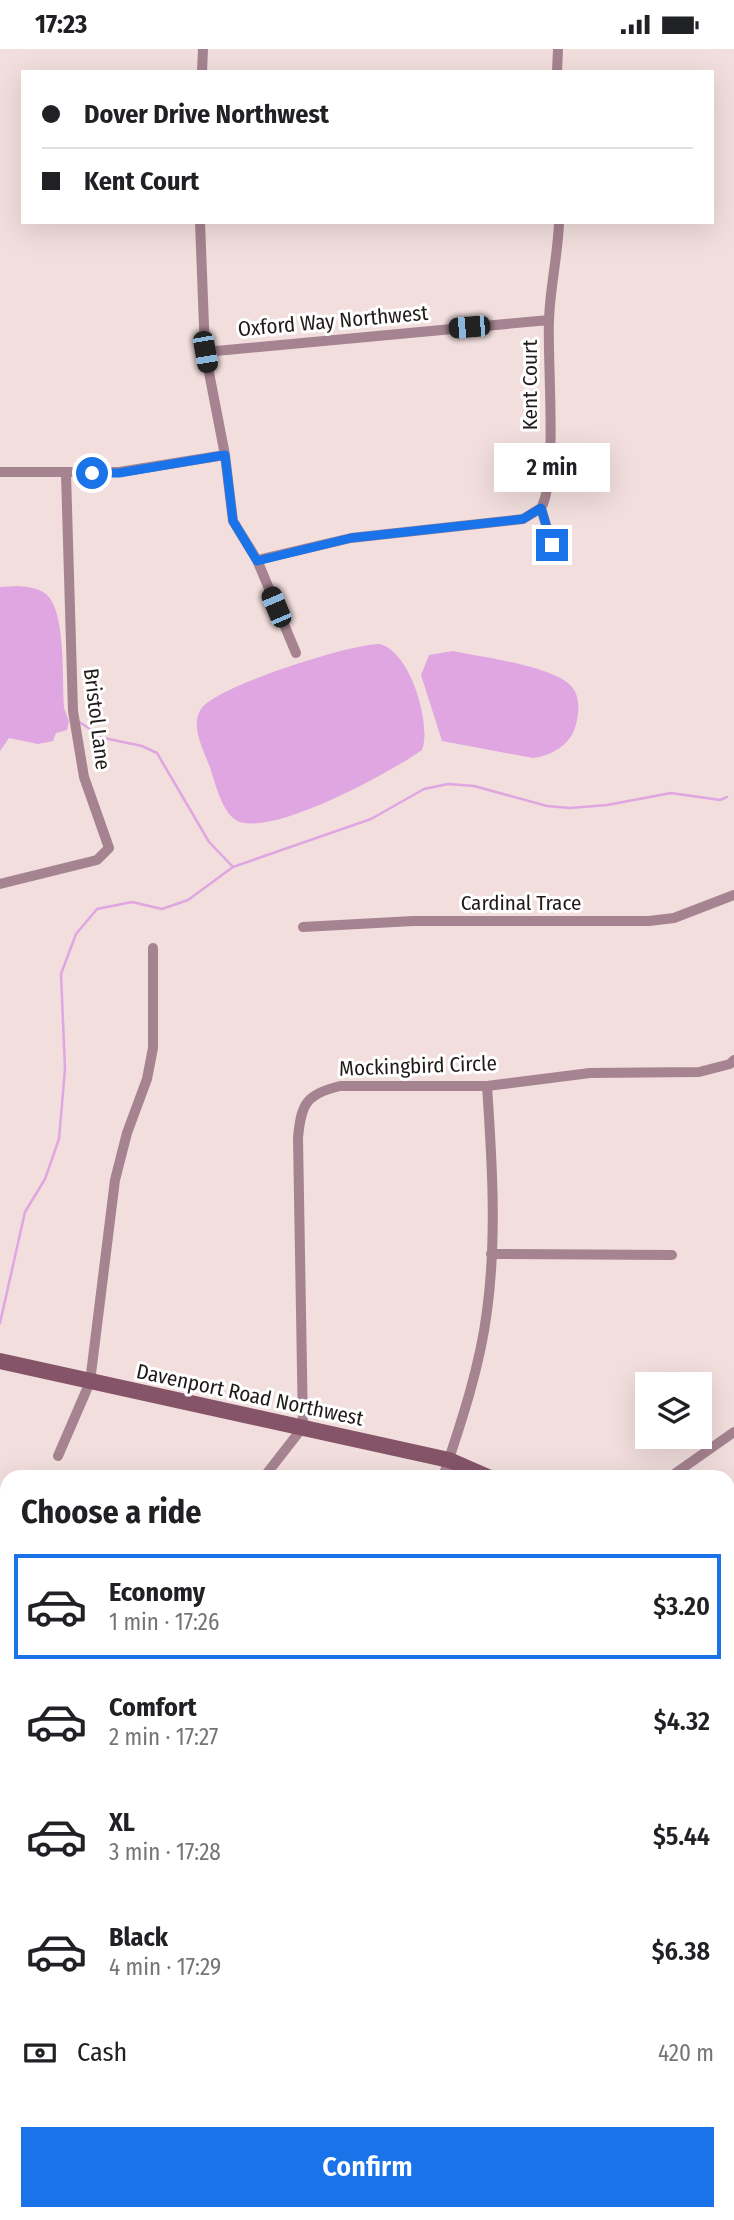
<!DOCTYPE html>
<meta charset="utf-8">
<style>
:root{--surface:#fff;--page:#f6f6f6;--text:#202124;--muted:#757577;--line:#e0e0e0;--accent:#1a73e8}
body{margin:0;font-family:"Fira Sans Condensed",sans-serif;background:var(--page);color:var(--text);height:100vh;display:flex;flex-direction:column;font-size:26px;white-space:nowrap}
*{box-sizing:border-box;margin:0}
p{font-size:23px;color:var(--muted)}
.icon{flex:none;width:38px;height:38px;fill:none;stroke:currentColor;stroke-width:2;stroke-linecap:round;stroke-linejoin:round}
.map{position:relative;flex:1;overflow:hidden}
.side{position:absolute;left:0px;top:1421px;width:735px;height:751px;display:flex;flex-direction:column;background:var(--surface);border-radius:21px 21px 0 0;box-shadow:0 7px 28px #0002}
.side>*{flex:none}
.guide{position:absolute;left:21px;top:21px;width:693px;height:154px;border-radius:0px;box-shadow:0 7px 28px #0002;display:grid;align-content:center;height:154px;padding:0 21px;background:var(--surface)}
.fabs{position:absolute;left:635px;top:1323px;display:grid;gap:14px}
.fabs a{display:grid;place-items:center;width:77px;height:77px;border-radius:0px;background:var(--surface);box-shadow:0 7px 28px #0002;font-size:35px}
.end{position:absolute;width:32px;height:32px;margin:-16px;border:9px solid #1a73e8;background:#fff;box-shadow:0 0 0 4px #fff}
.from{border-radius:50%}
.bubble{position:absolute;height:49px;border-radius:0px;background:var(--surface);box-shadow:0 7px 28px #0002;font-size:23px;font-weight:600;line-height:49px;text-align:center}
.car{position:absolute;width:21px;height:42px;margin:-21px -10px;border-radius:9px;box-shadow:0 0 5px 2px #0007;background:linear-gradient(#222 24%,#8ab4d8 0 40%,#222 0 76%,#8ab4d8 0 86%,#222 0)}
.guide b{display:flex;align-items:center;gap:24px;height:66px;font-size:26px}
.guide b+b{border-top:2px solid var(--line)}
.guide i{width:18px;height:18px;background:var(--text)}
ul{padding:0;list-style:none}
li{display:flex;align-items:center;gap:21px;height:105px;margin:0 14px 10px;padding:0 7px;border:4px solid transparent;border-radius:0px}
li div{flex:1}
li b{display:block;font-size:26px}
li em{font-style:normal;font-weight:600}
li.active{border-color:var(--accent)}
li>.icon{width:63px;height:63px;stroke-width:1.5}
h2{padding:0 21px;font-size:32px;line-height:84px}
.pay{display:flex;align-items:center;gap:18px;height:77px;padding:0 21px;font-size:26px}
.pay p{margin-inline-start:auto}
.action{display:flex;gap:14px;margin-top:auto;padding:14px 21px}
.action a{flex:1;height:80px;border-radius:0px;background:var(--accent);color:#fff;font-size:28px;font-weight:600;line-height:80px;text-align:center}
.status{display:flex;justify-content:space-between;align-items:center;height:49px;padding:0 35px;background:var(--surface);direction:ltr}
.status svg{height:19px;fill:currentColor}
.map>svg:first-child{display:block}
</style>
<div class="status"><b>17:23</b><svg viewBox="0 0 49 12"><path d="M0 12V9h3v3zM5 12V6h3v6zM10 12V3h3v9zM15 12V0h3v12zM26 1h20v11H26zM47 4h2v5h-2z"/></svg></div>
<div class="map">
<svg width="734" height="2171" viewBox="0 0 734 2171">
<rect width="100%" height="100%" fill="#f1dedd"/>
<path fill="#e3bc73" d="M 734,1524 L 734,1621 L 728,1616 L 728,1530 Z
M 734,1633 L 734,1821 L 728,1817 L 728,1645 Z
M 728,1843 L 734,1843 L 734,2171 L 426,2171 L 441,2165 L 728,2165 Z
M 224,2165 L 338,2165 L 322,2171 L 222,2171 Z"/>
<path fill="#dfa6e2" d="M 18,537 C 28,538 41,539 48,547 C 66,566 62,632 64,659 L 69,672 L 67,681 L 56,684 L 53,692 L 38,695 L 9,689 L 0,702 L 0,538 Z
M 379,595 C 410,601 432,675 422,701 C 394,721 262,795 233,769 C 220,757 215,732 209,716 C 203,700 190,676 201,660 C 217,637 350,595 379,595 Z
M 453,602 C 480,608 555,617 572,638 C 581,649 579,666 575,679 C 569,697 550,707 533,709 L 442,692 L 421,626 L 429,606 Z
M 338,2165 L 441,2165 L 426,2171 L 322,2171 Z"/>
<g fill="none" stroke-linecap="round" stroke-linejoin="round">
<path stroke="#dfa6e2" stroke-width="2.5" d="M 76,671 L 104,689 L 142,697 L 157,704 L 209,793 L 233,818
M 0,1274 L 25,1163 L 45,1130 L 59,1090 L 65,1020 L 61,925 L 76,885 L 97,860 L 132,853 L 162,860 L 188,851 L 233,818 L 371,770 L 424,740 L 448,735 L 474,737 L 547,757 L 570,759 L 607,756 L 671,744 L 720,751 L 727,748
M 728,1551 L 732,1547"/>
<path stroke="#a68390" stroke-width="10" d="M 202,23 L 203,0
M 557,23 L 558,0
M 200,173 L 205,303 L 225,406 L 233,472 L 257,511 L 296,604
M 205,303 L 549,271
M 0,423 L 119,423 L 225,406
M 552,496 L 541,459 C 558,431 547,311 549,271 C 550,238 558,206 559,173
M 257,511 L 351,489 L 523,470 L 541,459
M 0,835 L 97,811 L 109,799 L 84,728 L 73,662 L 66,425
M 303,878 L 413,872 L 649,872 L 674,869 L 734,846
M 491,1205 L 672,1206
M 58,1407 L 90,1333 L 115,1131 L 127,1084 L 147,1030 L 153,999 L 153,899
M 264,1428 L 303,1378 L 298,1089 C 301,1055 306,1045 340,1037 L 487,1037 L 590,1024 L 699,1023 L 730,1015 L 734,1011
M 443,1428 C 461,1374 480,1318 487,1262 C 497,1188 492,1111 487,1037
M 670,1428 L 734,1383
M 0,1664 L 7,1664
M 0,2005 L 7,1996
M 128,2171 L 130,2165"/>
<path stroke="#855468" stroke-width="16" d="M 0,1312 L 449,1411 L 488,1428
M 728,1533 L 734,1535"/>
</g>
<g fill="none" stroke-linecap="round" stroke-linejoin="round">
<path stroke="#1a73e8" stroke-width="9" d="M 92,424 L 119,424 L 225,406 L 233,472 L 257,512 L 351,489 L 523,470 L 541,459 L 552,496"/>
</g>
<g text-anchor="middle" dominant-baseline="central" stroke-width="6" stroke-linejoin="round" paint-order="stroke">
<g font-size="21" fill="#211a1a" stroke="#fff">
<text transform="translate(333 272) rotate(-5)">Oxford Way Northwest</text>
<text transform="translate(530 336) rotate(-90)">Kent Court</text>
<text transform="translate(97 670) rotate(83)">Bristol Lane</text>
<text x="521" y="854">Cardinal Trace</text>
<text transform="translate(418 1017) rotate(-2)">Mockingbird Circle</text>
<text transform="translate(250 1346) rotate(12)">Davenport Road Northwest</text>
</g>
</g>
</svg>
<div class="fabs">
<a><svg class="icon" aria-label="layers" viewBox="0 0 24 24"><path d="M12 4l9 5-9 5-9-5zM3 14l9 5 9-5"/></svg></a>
</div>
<i class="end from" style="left:92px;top:424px"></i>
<i class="end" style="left:552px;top:496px"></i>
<div class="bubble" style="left:494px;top:394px;width:116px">2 min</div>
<i class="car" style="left:469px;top:278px;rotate:265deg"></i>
<i class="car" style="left:205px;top:303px;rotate:170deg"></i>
<i class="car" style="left:276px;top:558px;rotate:337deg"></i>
<div class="guide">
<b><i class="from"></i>Dover Drive Northwest</b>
<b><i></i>Kent Court</b>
</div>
<section class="side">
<h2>Choose a ride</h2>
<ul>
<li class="active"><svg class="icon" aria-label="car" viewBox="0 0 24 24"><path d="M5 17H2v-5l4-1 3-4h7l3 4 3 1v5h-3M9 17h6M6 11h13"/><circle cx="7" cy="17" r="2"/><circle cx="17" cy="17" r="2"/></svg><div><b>Economy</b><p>1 min · 17:26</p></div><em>$3.20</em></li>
<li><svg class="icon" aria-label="car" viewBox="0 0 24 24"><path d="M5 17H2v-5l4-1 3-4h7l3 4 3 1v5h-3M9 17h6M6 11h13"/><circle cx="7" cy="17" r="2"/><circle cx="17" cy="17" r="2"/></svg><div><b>Comfort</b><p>2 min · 17:27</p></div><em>$4.32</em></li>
<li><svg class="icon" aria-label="car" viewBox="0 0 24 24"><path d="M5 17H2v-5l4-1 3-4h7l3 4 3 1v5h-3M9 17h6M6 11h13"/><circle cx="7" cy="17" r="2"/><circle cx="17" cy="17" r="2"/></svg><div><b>XL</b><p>3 min · 17:28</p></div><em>$5.44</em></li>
<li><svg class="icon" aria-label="car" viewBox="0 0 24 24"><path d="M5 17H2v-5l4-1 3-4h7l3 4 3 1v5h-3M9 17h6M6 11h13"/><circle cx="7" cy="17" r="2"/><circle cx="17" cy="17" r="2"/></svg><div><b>Black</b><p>4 min · 17:29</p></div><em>$6.38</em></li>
</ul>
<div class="pay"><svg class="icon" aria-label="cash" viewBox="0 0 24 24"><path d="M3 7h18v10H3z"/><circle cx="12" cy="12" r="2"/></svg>Cash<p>420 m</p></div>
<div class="action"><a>Confirm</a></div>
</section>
</div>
